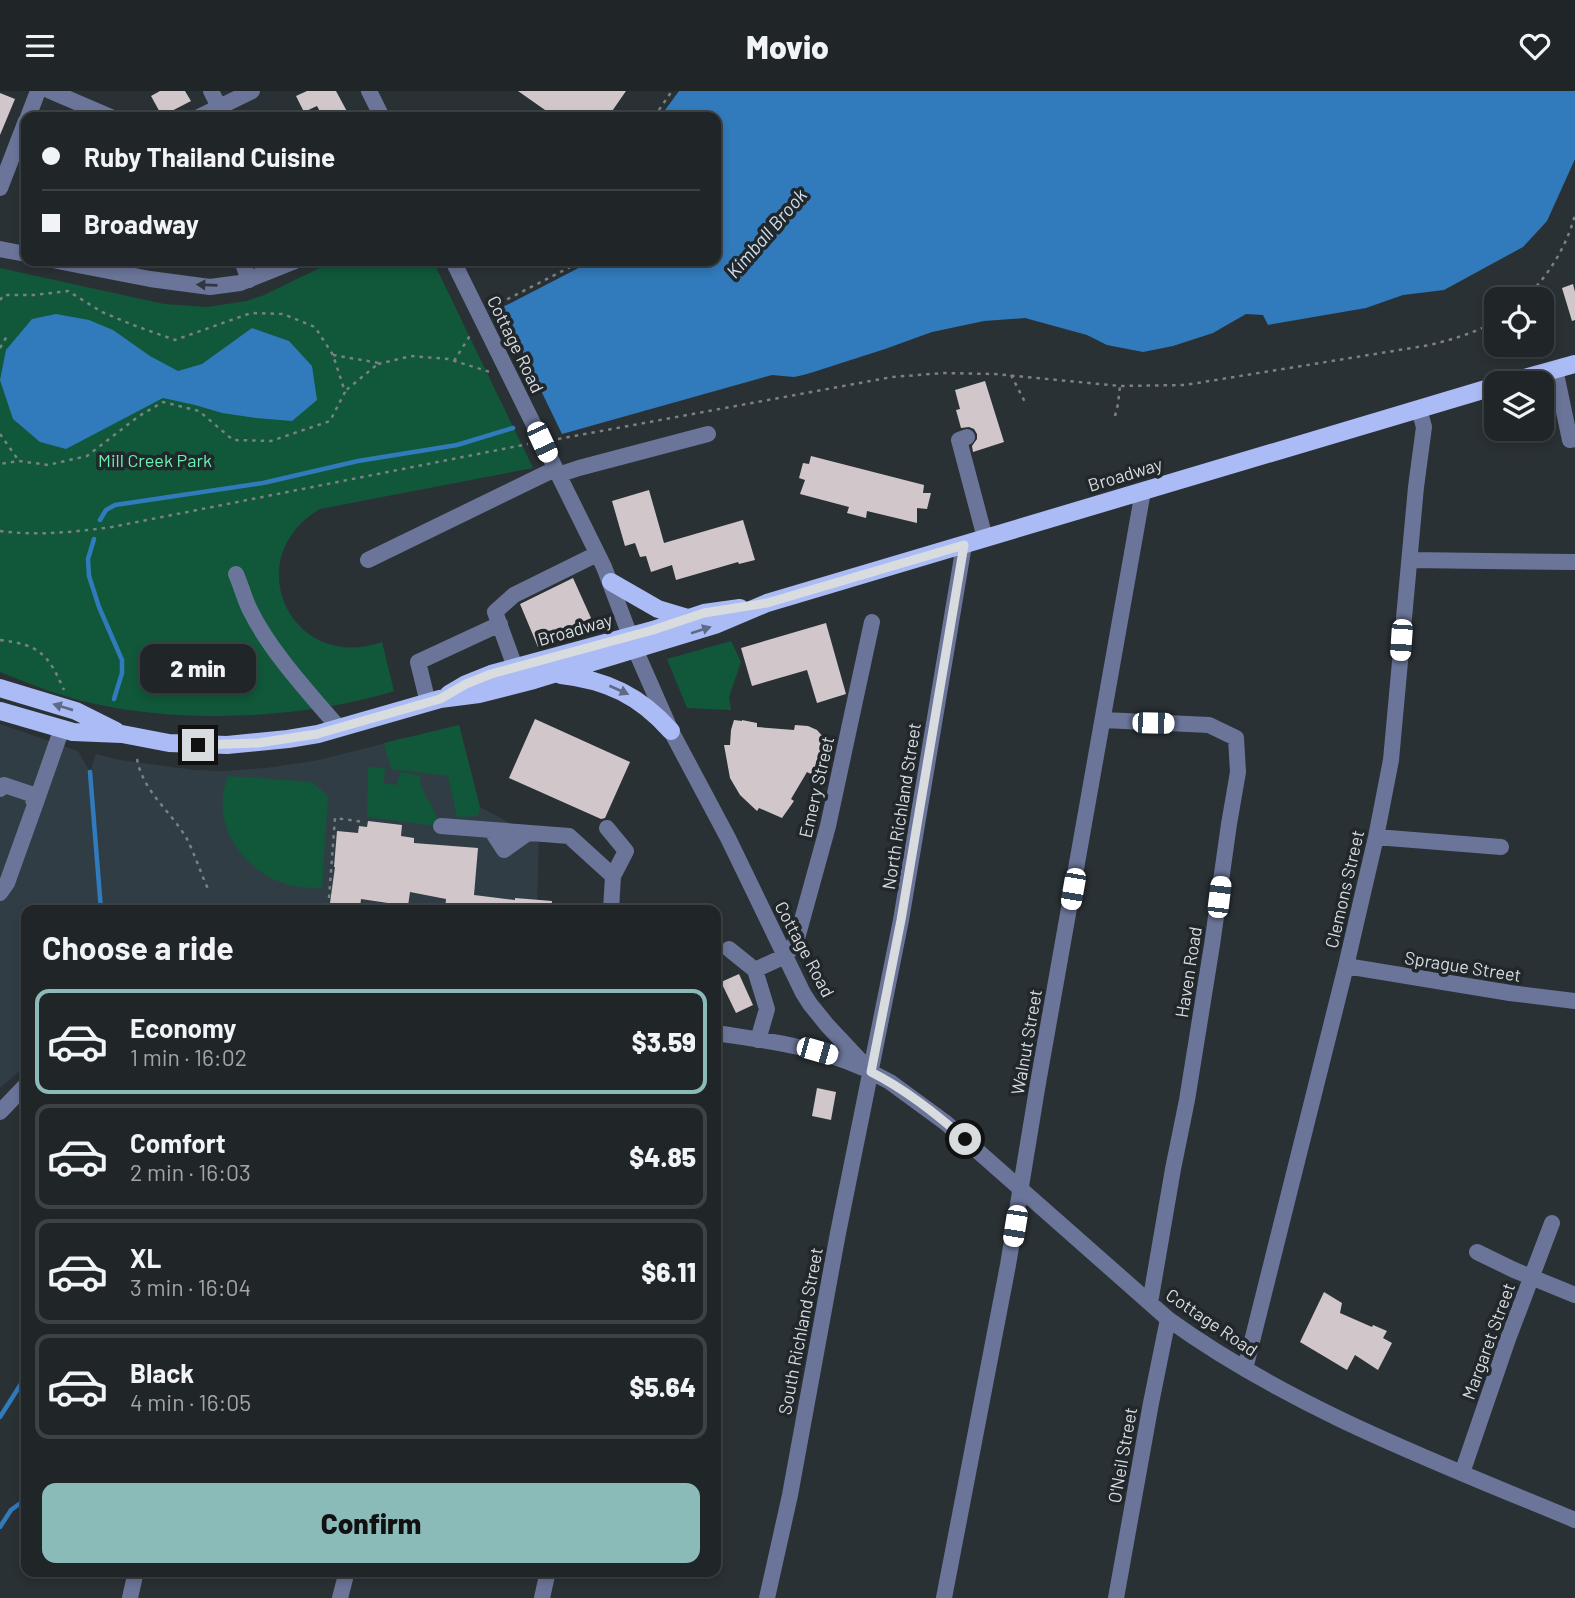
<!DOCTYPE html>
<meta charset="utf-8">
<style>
:root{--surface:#202528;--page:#2d3134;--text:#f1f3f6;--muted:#a2a5a8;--line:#3d4245;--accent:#8bbbb9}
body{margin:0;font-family:Barlow,sans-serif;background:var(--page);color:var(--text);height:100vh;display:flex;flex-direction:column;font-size:26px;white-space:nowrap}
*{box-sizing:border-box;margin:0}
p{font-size:23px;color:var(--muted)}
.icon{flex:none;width:38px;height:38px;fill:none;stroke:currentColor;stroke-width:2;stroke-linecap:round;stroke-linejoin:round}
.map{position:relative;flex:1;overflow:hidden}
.panel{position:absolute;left:21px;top:814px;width:700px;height:672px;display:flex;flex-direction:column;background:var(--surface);border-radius:14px;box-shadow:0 4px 10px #0003,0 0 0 2px var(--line)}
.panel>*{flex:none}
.banner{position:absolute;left:21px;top:21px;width:700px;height:154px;border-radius:14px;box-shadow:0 4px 10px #0003,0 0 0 2px var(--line);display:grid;align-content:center;height:154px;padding:0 21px;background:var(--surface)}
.tools{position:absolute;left:1484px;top:196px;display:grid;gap:14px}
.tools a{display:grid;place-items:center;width:70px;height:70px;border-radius:14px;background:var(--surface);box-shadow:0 4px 10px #0003,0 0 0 2px var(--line);font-size:35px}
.end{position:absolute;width:32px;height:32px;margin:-16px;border:9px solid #d8dcdf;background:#111;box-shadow:0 0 0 4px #111}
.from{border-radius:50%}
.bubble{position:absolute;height:49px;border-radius:14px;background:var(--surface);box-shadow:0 4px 10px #0003,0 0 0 2px var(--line);font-size:23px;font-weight:800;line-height:49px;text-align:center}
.car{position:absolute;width:21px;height:42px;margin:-21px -10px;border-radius:9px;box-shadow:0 0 5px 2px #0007;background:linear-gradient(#fff 24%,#345 0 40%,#fff 0 76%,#345 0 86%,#fff 0)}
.banner b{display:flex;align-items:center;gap:24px;height:66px;font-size:26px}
.banner b+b{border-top:2px solid var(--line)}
.banner i{width:18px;height:18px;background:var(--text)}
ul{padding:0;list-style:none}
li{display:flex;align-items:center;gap:21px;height:105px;margin:0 14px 10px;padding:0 7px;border:4px solid var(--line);border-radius:14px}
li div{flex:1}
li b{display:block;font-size:26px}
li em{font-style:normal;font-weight:800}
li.selected{border-color:var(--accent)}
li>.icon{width:63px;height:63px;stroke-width:1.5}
h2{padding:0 21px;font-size:32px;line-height:84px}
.button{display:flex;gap:14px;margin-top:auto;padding:14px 21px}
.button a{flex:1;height:80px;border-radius:14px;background:var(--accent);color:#111;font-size:28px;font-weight:800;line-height:80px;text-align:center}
header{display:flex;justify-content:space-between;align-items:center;height:91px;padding:0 21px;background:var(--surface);font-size:32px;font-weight:800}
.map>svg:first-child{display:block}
</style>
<header><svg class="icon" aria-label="menu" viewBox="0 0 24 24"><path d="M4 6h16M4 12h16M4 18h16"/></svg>Movio<svg class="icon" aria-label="heart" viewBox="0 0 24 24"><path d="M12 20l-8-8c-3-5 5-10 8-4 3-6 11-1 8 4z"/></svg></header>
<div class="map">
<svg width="1575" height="1507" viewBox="0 0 1575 1507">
<rect width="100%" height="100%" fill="#2a3135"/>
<path fill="#313d45" d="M 0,633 L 78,660 L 90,681 L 96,663 L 120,669 L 194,679 L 224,680 L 266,677 L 314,670 L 459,634 L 480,716 L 526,741 L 539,741 L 537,819 L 26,819 L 26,974 L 0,997 Z"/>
<path fill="#105839" d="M 334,170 L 433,170 L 533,377 L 320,418 C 237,467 291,583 382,551 L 394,600 C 306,628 182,633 91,612 C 60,605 30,593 0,581 L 0,177 L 164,213 L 207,216 L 247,210 L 264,204 Z
M 731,550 L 741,571 L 729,606 L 731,619 L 687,617 L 667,568 Z
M 459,634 L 480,716 L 478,725 L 457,726 L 448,685 L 391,678 L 384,652 Z
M 368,676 L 385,677 L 384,692 L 397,694 L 400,681 L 420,685 C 420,706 439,716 437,735 L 367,726 Z
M 228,685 L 312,691 L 328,705 L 322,797 C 306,797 290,796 275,789 C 244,774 219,742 223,706 C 223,699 226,692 228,685 Z"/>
<path fill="#317abb" d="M 679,0 L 1575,0 L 1575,68 L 1547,130 L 1523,156 L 1444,199 L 1403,204 L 1366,217 L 1233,240 L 1144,266 L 1025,237 L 794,286 L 772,284 L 562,343 L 501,217 L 592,170 L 716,170 L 716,26 L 660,26 Z
M 56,223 L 89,229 L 113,239 L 150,265 L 178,280 L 202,273 L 252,237 L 289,250 L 312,275 L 317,309 L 292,330 L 256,327 L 222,322 L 195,314 L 163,307 L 66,358 L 40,351 L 13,328 L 0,289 L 6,259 L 32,228 Z"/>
<path fill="#2a3135" d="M 1246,223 L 1263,224 L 1268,234 L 1249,241 L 1234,244 L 1147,269 L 1025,241 L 1008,244 L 1000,243 L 963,254 L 802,288 L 801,285 L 885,258 L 932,241 L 984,230 L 1025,227 L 1087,244 L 1107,254 L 1143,261 L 1173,255 L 1213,242 Z"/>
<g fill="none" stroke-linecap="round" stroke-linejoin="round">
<path stroke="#317abb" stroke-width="4.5" d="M 100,429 L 106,419 L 115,414 L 263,392 L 358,370 L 457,354 L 513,337
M 94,448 L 88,468 L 89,485 L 99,516 L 122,569 L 122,582 L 114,608
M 90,681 L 101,819
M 0,1326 L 26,1285
M 0,1436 L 11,1419 L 26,1408"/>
</g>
<path fill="#d1c7ca" d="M 160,0 L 185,0 L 191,10 L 162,25 L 151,5 Z
M 307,0 L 336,0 L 350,26 L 323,26 L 317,15 L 304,21 L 296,5 Z
M 518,0 L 626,0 L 608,26 L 555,26 Z
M 0,2 L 15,8 L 0,44 Z
M 1573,193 L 1575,201 L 1575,229 L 1572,230 L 1562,197 Z
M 985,290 L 1004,351 L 973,361 L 972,355 L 977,348 L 977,343 L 974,338 L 969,336 L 961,337 L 956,319 L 960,318 L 955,299 Z
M 811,365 L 924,394 L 923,402 L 931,402 L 927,418 L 917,417 L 917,432 L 867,420 L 866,427 L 847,422 L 849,416 L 800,403 L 805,389 L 799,387 L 803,372 L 809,373 Z
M 649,399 L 664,452 L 743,429 L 755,469 L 739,473 L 738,471 L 676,489 L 672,474 L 651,481 L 646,465 L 640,466 L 635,452 L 625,455 L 612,410 Z
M 573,487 L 591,527 L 538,556 L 520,513 Z
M 826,532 L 846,603 L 817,612 L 807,579 L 752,595 L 741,557 Z
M 535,628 L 630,671 L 605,727 L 601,728 L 509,687 Z
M 734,629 L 742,630 L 742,629 L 757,632 L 757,636 L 794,639 L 795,634 L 808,635 L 817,639 L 824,647 L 826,653 L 826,662 L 813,684 L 807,681 L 791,708 L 794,710 L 782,727 L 759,717 L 757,720 L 740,704 L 730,687 L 724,654 L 730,654 L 731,639 Z
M 368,730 L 402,734 L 401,745 L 414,747 L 414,752 L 478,757 L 474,804 L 515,809 L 515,807 L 552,810 L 551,819 L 445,819 L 446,808 L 410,801 L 408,815 L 361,808 L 360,817 L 330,812 L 335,776 L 334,776 L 337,740 L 358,742 L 359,735 L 367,736 Z
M 739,883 L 753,914 L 736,922 L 721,891 Z
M 817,997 L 836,1001 L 831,1029 L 812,1025 Z
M 1324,1201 L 1342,1212 L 1340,1222 L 1372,1236 L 1373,1234 L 1387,1240 L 1383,1247 L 1392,1252 L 1378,1279 L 1355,1264 L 1347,1279 L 1300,1251 Z"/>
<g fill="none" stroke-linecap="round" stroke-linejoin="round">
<path stroke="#7a8083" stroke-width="2.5" stroke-dasharray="3.5 5" stroke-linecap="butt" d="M 534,23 L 537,18
M 654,26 L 672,0
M 1525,208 C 1549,183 1566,157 1575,124
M 0,209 L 4,204 L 34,204 L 68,200 L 102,221 L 133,234 L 175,249 L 251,222 L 283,223 L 315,236 L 333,264 L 345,301 L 330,330 L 271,350 L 233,349 L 199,320 L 163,311 L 139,325 L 87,365 L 48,374 L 19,370 L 0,373
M 492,216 L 582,170
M 0,257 L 7,245
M 333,264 L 379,272 L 345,300
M 454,270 L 471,243
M 378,273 L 411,265 L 448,268 L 490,281
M 1011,284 L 1026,313
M 1115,325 L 1118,313 L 1120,295
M 0,343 L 19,370
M 558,348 L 892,286 L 944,282 L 995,283 L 1120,295 L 1185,294 L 1430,254 C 1453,248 1475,242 1496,230
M 0,440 C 38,445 74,441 112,436 L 528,353
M 0,549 C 40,554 48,563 64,599
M 137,668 C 143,701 171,720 187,748 C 195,764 201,783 209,800
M 329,807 L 335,727 L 364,731"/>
<path stroke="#6b7599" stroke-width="16" d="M 50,0 L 111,26
M 211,0 L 219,16
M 369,0 L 382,26
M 28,26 L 38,0
M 199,26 L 252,0
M 0,97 L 26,30
M 0,158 L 26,163
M 57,170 L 150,188 L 210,196 L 240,192 L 295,170
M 242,170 L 249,189
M 453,170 L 604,476 L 635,558 L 671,640 L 728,747 L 803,902 L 810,913 L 827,934 L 871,981 L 890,991 L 946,1032 L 1168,1228 C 1291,1317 1436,1371 1575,1429
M 1555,278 L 1570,349 L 1575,348
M 967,346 L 959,349 L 985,447
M 558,384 L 579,377 L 708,343
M 368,469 L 555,378
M 1410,469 L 1575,471
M 236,483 C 241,494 244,507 250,519 C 270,560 309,602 339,637
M 515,576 L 495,521 L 514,504 L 597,463
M 428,612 L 418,571 L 500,533
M 1104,629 L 1209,634 L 1236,647 L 1238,681 L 1229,733 L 1212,854 L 1187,1009 L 1173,1078 L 1150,1212
M 0,698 L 4,694 L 31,703 L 35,714 L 7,792 L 0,802
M 35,714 L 62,637
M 441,735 L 569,745 L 613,785 L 611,819
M 607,737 L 626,760 L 613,785
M 491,739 L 504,759 L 528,742
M 1376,746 L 1501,756
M 729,858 L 755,879
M 1346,875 L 1510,902 L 1575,910
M 716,942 C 767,950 814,955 863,977
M 758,949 L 767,918 L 755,879 L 785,865 L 796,851 L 828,735 L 872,531
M 0,1021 L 26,994
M 1477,1161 L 1514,1179 L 1575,1204
M 1245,1278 L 1346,875 L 1376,746 L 1391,669 L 1416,396 L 1424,336 L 1419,318
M 1462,1382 L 1508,1248 L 1552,1132
M 130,1507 L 136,1480
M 340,1507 L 347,1480
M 542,1507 L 548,1480
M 767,1507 L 790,1404 L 838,1142 L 901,829 L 964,454
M 944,1507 L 1008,1174 L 1038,992 L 1143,400
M 1116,1507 L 1151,1312 L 1168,1228"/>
<path stroke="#abbbf5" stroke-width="18" d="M 1506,292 L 1575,273
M 611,491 L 658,518 L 688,527
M 561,584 C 607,589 640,605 671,640
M 0,597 L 76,620 L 116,640
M 449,603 L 466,593 L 491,583 L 653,539 L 704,522 L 740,517
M 0,620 L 73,641 L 122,643 L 169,652 L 227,654 L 288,648 L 318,643 L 440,608 L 479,603 L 534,589 L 715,534 L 767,512 L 1496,295"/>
</g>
<defs><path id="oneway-solid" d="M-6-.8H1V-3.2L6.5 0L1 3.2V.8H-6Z" transform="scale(1.75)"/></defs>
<use fill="#303741" href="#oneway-solid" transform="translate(207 194) rotate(-178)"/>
<g fill="#5f6a86">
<use href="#oneway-solid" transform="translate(701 539) rotate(-18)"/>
<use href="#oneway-solid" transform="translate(619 599) rotate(24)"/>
<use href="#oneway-solid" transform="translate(63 616) rotate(-163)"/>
</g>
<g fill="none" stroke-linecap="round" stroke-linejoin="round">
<path stroke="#d8dcdf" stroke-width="9" d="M 198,654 L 258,652 L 317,643 L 440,608 L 466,593 L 491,583 L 653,539 L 704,522 L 767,512 L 964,454 L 901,829 L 871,981 C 905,998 936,1023 965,1048"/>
</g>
<g text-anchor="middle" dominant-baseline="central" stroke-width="7" stroke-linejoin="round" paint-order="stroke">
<g font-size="18" fill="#d8dcdf" stroke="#21272b">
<text transform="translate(516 253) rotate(64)">Cottage Road</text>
<text transform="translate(1125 383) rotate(-17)">Broadway</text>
<text transform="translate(575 538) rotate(-16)">Broadway</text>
<text transform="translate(816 696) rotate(-77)">Emery Street</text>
<text transform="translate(901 715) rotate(-81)">North Richland Street</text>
<text transform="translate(1344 798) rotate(-77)">Clemons Street</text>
<text transform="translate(805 858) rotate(62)">Cottage Road</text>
<text transform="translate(1463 875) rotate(9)">Sprague Street</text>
<text transform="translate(1188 881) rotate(-81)">Haven Road</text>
<text transform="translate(1026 951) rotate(-80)">Walnut Street</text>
<text transform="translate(1212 1231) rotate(34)">Cottage Road</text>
<text transform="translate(800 1240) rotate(-79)">South Richland Street</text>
<text transform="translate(1488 1250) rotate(-70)">Margaret Street</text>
<text transform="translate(1122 1364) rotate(-80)">O'Neil Street</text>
</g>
<g font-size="18" fill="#6af3b0" stroke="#21272b">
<text x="155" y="369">Mill Creek Park</text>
</g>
<g font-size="19" font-style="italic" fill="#cfe1f3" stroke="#21272b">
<text transform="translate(766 142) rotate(-49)">Kimball Brook</text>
</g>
</g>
</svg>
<div class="tools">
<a><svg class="icon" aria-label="locate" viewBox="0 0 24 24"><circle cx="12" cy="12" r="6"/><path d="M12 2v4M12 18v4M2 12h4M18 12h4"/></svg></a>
<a><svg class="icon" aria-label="layers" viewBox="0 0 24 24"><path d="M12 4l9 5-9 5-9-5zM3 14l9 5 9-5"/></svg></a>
</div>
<i class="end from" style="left:965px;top:1048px"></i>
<i class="end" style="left:198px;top:654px"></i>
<div class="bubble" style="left:140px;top:553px;width:116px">2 min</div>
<i class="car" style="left:542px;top:351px;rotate:155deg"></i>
<i class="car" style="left:1401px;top:549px;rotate:184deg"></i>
<i class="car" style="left:1153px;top:632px;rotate:91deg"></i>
<i class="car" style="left:1073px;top:798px;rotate:190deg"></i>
<i class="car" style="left:1219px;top:806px;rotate:7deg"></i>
<i class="car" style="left:817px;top:960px;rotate:106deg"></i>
<i class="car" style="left:1015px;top:1135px;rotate:189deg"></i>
<div class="banner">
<b><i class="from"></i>Ruby Thailand Cuisine</b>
<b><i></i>Broadway</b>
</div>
<section class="panel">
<h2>Choose a ride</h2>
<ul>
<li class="selected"><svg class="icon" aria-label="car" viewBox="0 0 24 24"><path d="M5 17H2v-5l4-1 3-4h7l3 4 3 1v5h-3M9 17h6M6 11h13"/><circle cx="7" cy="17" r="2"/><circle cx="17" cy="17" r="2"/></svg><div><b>Economy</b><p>1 min · 16:02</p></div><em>$3.59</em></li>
<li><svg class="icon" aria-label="car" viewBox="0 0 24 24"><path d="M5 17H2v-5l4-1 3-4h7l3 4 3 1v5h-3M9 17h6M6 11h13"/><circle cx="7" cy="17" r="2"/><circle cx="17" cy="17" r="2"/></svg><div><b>Comfort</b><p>2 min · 16:03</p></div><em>$4.85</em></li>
<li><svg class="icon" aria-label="car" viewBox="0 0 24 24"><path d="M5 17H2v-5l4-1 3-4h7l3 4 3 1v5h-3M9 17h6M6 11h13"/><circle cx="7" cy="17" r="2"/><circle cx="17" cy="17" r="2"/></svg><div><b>XL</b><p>3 min · 16:04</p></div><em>$6.11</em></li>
<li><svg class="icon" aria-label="car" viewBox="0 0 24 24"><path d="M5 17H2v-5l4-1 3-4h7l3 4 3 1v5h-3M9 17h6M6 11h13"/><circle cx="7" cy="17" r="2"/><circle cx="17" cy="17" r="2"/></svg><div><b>Black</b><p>4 min · 16:05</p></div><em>$5.64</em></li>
</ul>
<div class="button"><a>Confirm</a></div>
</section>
</div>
